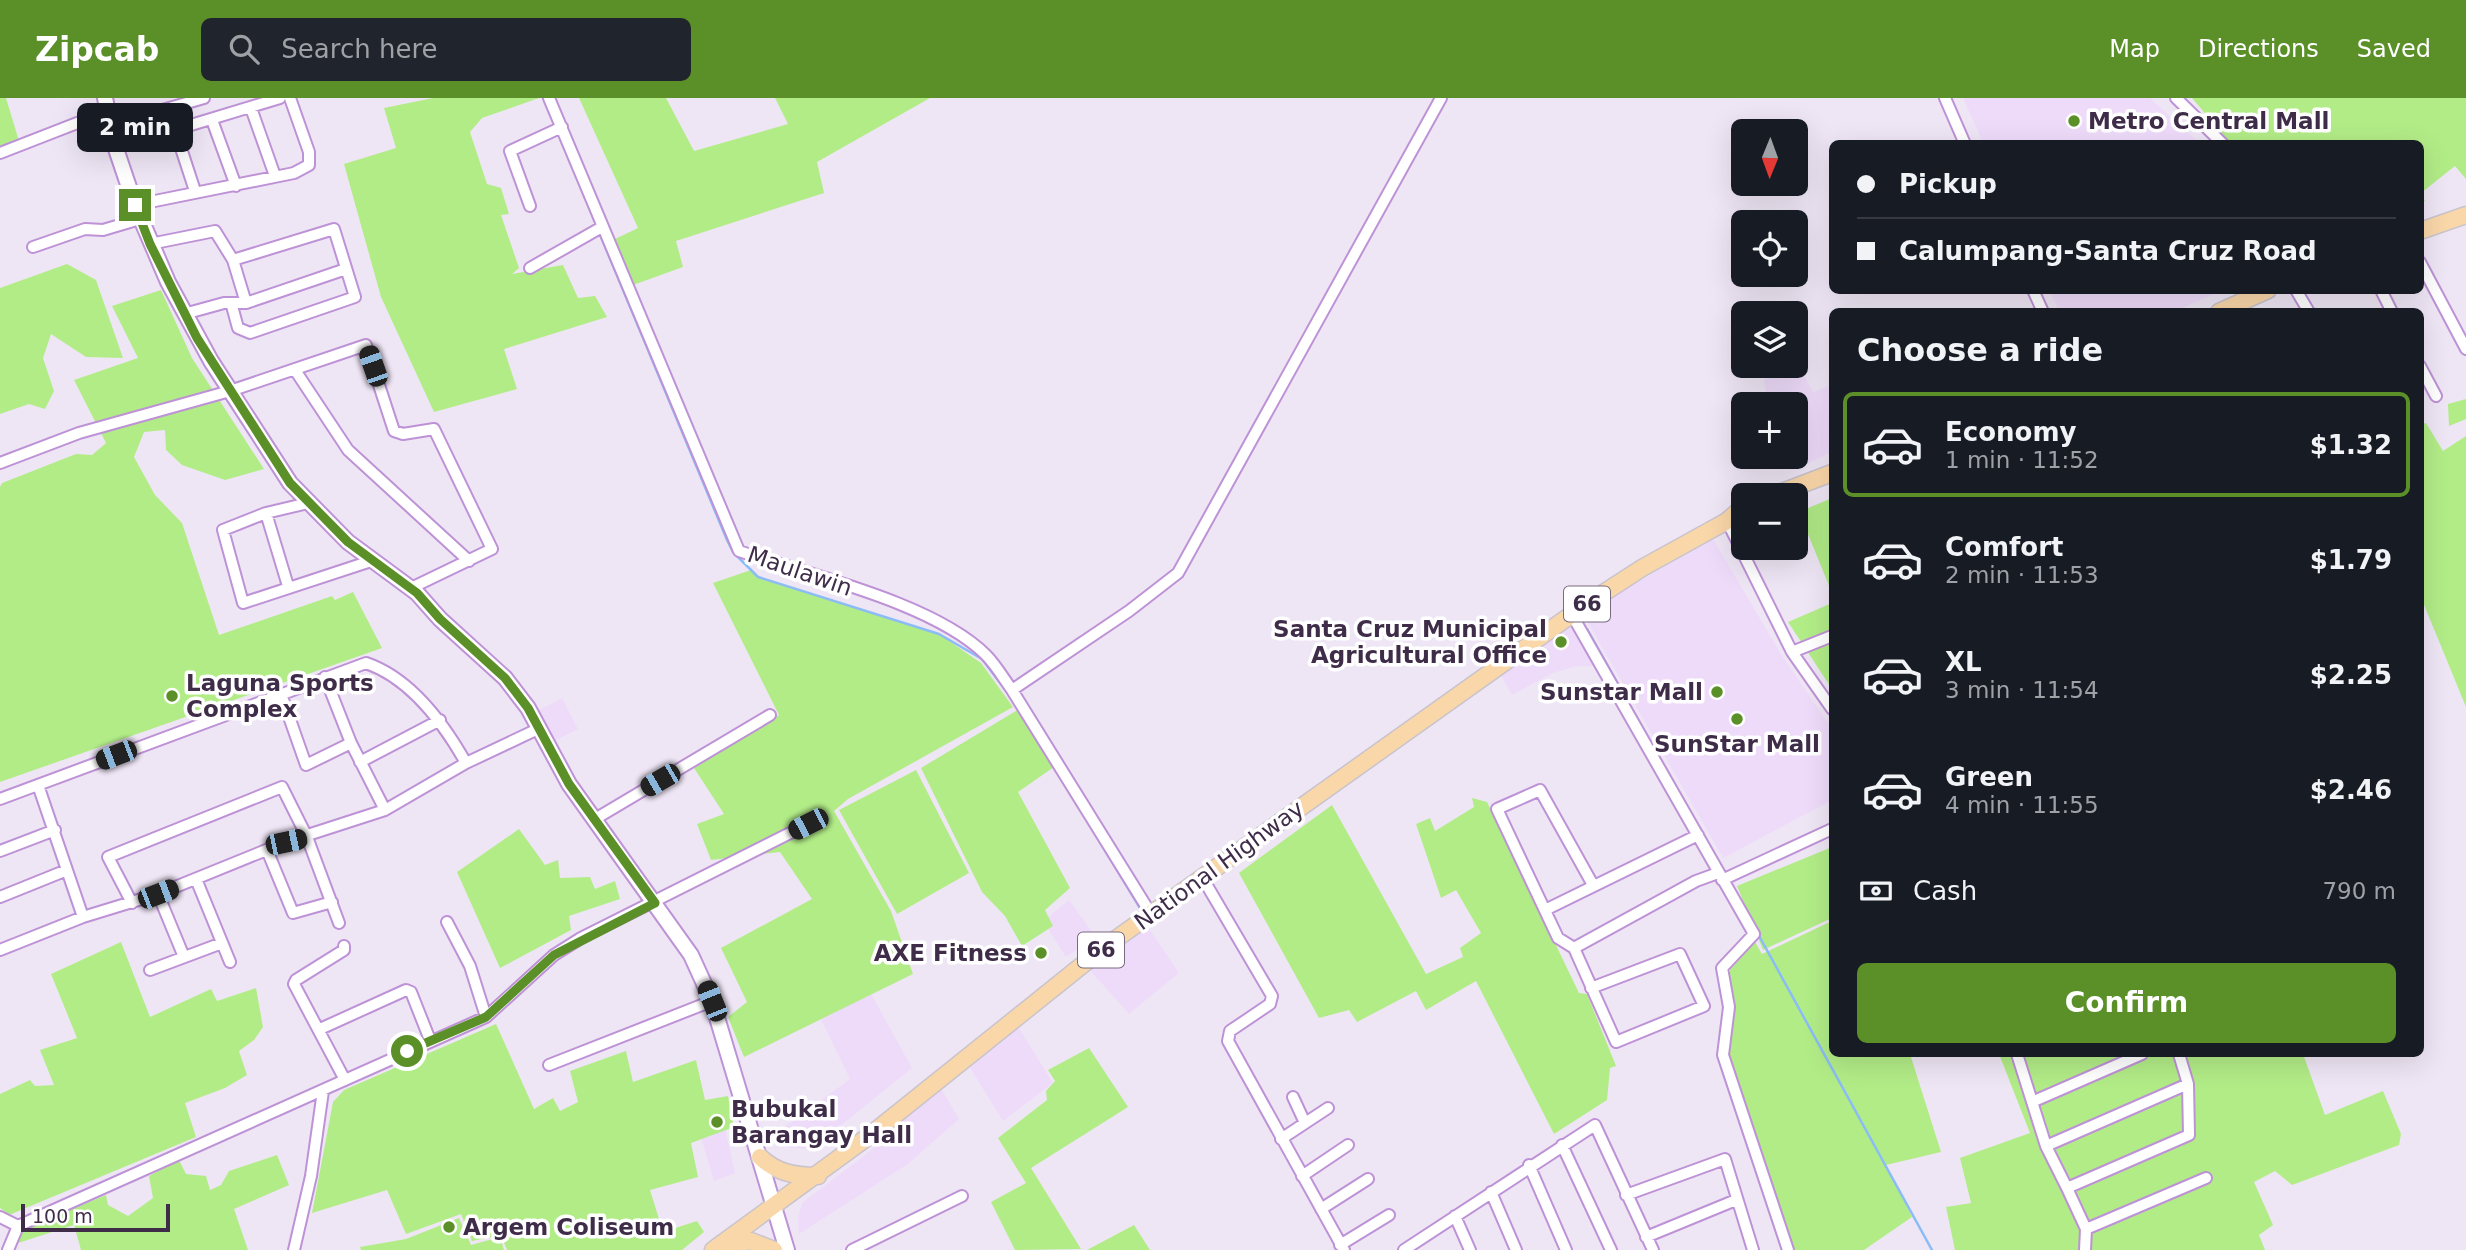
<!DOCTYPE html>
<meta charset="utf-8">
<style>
:root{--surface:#171b24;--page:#20242c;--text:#f1f3f6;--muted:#9ea1a6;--line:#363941;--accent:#5b9029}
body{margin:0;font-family:"DejaVu Sans",sans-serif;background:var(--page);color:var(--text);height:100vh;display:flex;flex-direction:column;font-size:26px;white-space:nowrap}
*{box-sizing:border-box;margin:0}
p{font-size:23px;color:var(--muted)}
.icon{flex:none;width:38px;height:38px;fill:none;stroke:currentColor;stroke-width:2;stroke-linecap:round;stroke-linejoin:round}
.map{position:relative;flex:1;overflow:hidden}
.details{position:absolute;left:1829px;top:210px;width:595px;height:749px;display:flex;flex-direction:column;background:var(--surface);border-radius:10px;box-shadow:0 7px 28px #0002}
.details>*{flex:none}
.banner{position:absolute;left:1829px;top:42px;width:595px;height:154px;border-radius:10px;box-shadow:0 7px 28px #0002;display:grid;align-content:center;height:154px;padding:0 28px;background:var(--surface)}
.needle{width:46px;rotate:181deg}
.tools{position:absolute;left:1731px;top:21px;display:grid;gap:14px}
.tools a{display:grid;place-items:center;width:77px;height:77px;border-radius:10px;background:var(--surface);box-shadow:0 7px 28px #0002;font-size:35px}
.scale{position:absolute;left:21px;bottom:18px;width:149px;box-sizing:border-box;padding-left:7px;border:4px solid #3e2c48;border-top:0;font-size:19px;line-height:24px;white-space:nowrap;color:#3e2c48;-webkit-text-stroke:5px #fff;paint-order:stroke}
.end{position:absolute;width:32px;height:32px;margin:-16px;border:9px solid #5b9029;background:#fff;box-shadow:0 0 0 4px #fff}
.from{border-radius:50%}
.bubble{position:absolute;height:49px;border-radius:10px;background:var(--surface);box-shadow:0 7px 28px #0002;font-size:23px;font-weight:700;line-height:49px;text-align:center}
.car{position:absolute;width:21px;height:42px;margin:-21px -10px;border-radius:9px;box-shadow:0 0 5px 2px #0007;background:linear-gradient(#222 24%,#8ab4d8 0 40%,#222 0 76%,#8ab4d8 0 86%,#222 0)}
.banner b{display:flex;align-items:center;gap:24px;height:66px;font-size:26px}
.banner b+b{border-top:2px solid var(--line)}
.banner i{width:18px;height:18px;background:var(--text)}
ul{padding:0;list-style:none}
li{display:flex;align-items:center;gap:21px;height:105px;margin:0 14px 10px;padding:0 14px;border:4px solid transparent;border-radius:10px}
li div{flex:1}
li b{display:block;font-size:26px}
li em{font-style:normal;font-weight:700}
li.current{border-color:var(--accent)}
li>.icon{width:63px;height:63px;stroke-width:1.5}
h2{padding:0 28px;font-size:32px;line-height:84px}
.pay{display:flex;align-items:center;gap:18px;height:77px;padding:0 28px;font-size:26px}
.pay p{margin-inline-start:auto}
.button{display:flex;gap:14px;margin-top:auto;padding:14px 28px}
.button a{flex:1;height:80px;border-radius:10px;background:var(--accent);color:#fff;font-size:28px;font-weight:700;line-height:80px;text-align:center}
header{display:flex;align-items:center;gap:42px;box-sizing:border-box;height:98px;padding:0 35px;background:var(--accent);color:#fff}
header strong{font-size:33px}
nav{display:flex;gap:38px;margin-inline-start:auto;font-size:24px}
.search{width:490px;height:63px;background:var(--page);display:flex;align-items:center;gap:18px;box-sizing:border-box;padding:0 24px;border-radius:10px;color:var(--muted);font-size:26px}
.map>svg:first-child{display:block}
</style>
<header>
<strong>Zipcab</strong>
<div class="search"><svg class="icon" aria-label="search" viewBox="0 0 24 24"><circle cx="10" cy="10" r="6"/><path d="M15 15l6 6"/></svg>Search here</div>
<nav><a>Map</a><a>Directions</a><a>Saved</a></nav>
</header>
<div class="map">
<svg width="2466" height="1152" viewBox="0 0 2466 1152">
<rect width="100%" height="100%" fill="#efe6f5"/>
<path fill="#eedbfa" d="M 1963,0 L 2150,0 L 2199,45 L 1983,45 Z
M 2050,193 L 2220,193 L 2174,214 L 2059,213 Z
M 1796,264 L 1813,294 L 1832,287 L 1832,354 L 1798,370 L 1792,359 L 1796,359 L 1796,306 L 1768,306 L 1764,282 L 1789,268 L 1796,268 Z
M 1801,398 L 1815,436 L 1796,444 L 1796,401 Z
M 1710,436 L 1781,556 L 1832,631 L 1832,702 L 1723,760 L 1583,516 L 1674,463 L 1687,446 Z
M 1573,520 L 1599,568 L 1577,568 L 1553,575 L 1512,597 L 1496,569 Z
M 562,600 L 578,631 L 553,644 L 537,613 Z
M 1069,802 L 1096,839 L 1066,859 L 1043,823 Z
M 1148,829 L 1179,875 L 1129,916 L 1088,870 Z
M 864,883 L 912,970 L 812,1051 L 784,1049 L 776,1035 L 850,981 L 816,911 Z
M 1017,927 L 1053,985 L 1003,1023 L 967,965 Z
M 939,987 L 959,1021 L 908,1066 L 799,1136 L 798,1120 L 802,1105 L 887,1040 Z
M 722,1017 L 735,1075 L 714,1083 L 697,1026 Z"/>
<path fill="#b2ec87" d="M 0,0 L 6,0 L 22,53 L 0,59 Z
M 433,0 L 539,0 L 482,20 L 470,34 L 487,86 L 501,90 L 509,116 L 501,117 L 519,170 L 512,176 L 563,167 L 578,200 L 595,198 L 607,219 L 504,251 L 517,291 L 434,314 L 381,199 L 344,66 L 396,50 L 384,10 Z
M 579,0 L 666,0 L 694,53 L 788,26 L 775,0 L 930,0 L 817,64 L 824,95 L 676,143 L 683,169 L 633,187 L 613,142 L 638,130 Z
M 2192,0 L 2466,0 L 2466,81 L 2455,68 L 2421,95 L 2425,103 L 2420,104 L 2420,46 L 2230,45 Z
M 67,166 L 96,182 L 123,260 L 86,259 L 51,236 L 43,260 L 54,293 L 45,311 L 29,306 L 0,316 L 0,190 Z
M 161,192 L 192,260 L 264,371 L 225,382 L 182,367 L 166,352 L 165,332 L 144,334 L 134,359 L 155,397 L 182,425 L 219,537 L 332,498 L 335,502 L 353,494 L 382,550 L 0,684 L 0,389 L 2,385 L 76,356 L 92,357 L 106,345 L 74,282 L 138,260 L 112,208 Z
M 2466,301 L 2466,321 L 2449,328 L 2448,306 Z
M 2426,325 L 2443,353 L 2466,338 L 2466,609 L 2420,497 L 2420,326 Z
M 1832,400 L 1832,495 L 1799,414 Z
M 751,472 L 758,479 L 939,536 L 981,565 L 1013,609 L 848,701 L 834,713 L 891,813 L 913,876 L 744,959 L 728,919 L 747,904 L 721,850 L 812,801 L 780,754 L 711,762 L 697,726 L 724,716 L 694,670 L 779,617 L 713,485 Z
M 1832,505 L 1832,591 L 1788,524 Z
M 1021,610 L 1054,669 L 1018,694 L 1070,790 L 1045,812 L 1053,828 L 1022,848 L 1005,818 L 982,794 L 921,670 Z
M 916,672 L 969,775 L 897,816 L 839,712 Z
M 1472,700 L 1487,704 L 1579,895 L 1587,896 L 1616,968 L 1610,970 L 1607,1002 L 1554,1036 L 1476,883 L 1426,912 L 1416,893 L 1357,924 L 1349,912 L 1319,920 L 1239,775 L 1332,707 L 1426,876 L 1463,859 L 1460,850 L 1481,835 L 1456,792 L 1441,800 L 1416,726 L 1430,720 L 1435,733 L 1474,709 Z
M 519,731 L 545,767 L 558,762 L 560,780 L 590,779 L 595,791 L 615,783 L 620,801 L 569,818 L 571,832 L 500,870 L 457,774 Z
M 1832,749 L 1832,820 L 1763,852 L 1737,788 Z
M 1832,823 L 1832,956 L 1910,956 L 1941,1054 L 1886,1067 L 1912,1119 L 1864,1152 L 1793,1152 L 1728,956 L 1730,872 L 1755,844 L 1762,856 Z
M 121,844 L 150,919 L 211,891 L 217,903 L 256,890 L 263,929 L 254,942 L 239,953 L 247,977 L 225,990 L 185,1005 L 196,1039 L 9,1117 L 0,1110 L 0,996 L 30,982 L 35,988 L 54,987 L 40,952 L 77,940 L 51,876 Z
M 496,926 L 534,1011 L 553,1000 L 560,1013 L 578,1004 L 570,973 L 626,953 L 633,984 L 696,962 L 705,1002 L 728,998 L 734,1029 L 691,1045 L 698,1079 L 650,1092 L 663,1134 L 697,1123 L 704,1134 L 682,1152 L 507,1152 L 501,1137 L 472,1143 L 461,1116 L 406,1136 L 387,1092 L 312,1115 L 333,1004 L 344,992 Z
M 1089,950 L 1128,1009 L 1031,1070 L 1081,1151 L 1015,1152 L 991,1104 L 1026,1085 L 998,1040 L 1047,1002 L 1046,993 L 1055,983 L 1048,972 Z
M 1999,956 L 2303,956 L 2325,1017 L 2383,993 L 2401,1036 L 2399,1047 L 2292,1087 L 2275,1073 L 2254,1084 L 2273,1127 L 2259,1137 L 2265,1152 L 1955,1152 L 1946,1109 L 1971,1105 L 1960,1060 L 2030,1035 Z
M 277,1057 L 289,1087 L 234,1111 L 248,1152 L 81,1152 L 74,1127 L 18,1145 L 23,1131 L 106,1097 L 108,1107 L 128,1118 L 153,1100 L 149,1078 L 179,1062 L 186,1076 L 206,1078 L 210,1092 L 221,1087 L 229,1073 Z
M 459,1120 L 471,1147 L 500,1139 L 504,1152 L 361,1152 L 360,1149 L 406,1141 Z
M 1134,1127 L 1150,1152 L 1087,1152 Z"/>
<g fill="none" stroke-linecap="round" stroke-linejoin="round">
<path stroke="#8bbcf6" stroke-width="2.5" d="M 584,97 L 595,124
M 601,139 L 727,442 L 733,454 L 758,479 L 939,536 L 982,561 L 1007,594
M 1587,531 L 1702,735
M 1094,734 L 1143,815
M 1758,836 L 1932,1152"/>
<defs>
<path id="street" d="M 549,0 L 739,453 C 809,477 934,505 986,557 C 996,567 1004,581 1012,592 L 1151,816
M 1945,0 L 1965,46
M 2176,0 L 2223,46
M 251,10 L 275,78
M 212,22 L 236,88
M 110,27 L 204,0
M 0,55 L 108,13
M 195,93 L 178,41 L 181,30 L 280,0
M 135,107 L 294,75 L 309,67 L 309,54 L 290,0
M 530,108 L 510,53 L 562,29
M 150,146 L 215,133 L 233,162 L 246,205
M 33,149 L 85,131 L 103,132 L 140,121
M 2420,164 L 2466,251
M 530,170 L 602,129
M 2033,192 L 2043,214
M 2296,192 L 2309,214
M 2381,192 L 2392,214
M 232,208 L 238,230 L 250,235 L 355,199 L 334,131 L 233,162
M 184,216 L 224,205 L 246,205 L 346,171
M 2420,268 L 2436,298
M 295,272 L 348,352 L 469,463
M 0,365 L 79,335 L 230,293 L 366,247 L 394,333 L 403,336 L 434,331 L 492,451 L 411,490
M 308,405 L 266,415 L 223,432 L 243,505 L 371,463
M 266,415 L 288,488
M 1727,423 L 1792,554 L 1832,611
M 1572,517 L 1754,836 L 1722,870 L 1729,909 L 1723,957 L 1788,1152
M 1792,554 L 1832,538
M 325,579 L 351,645 L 385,712
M 1012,592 L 1129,513 L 1178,475 L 1441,0
M 281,596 L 306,667 L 351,645
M 360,664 L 440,622
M 38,687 L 83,819
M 0,701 L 366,565 C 410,580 444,626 466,665
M 595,721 L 770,617
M 267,752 L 293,815 L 332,804
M 0,753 L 55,732
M 1202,779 L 1272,898 L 1270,906 L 1230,933 L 1228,943 L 1344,1152
M 196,781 L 230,864
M 1722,782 L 1832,731
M 158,796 L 184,859
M 0,799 L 67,772
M 132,805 L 108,759 L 282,689 L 307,739 L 339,825
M 1545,812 L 1698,737
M 447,824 L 470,868 L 486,919
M 344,848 L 344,852 L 296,882 L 294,886 L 345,982
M 1574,850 L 1696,783 L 1718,775
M 0,852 L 83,819 L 158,796 L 286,744 L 385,712 L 466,665 L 540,630
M 150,872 L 222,845
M 1591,890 L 1680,856 L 1704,908 L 1616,944 L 1574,850 L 1558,840 L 1497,711 L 1540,692 L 1593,787
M 320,931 L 406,892 L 411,894 L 430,942
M 2017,956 L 2046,1048 L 2067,1090 L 2189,1037 L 2188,986 L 2179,956
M 549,967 L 712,903
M 1293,999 L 1305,1025
M 2032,1004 L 2142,956
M 1281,1041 L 1328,1010
M 1562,1047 L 1611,1152
M 2046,1048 L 2188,986
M 1529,1067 L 1566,1152
M 1302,1078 L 1348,1047
M 2067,1090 L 2086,1131 L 2085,1152
M 1491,1094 L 1516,1152
M 1626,1097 L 1725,1061 L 1753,1152
M 1321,1111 L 1368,1081
M 1455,1118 L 1470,1152
M 0,1119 L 18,1128
M 2086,1131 L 2206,1080
M 1646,1139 L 1736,1102
M 1340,1147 L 1389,1117
M 8,1152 L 18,1128 L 486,919 L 554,857 L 581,840 L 808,726
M 294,1152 L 311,1078 L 323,993
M 852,1152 L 962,1098
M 1404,1152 L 1595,1027 L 1653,1152"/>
<path id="secondary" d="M 105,0 L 115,48 L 135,107 L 168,184 L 211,263 L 290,385 L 348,444 L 417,495 L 440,521 L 505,580 L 528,610 L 569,686 L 691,857 L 712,903 L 787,1152"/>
<path id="primary" d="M 2420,133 L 2466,117
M 2219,214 L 2268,192
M 1774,397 L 1832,375
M 760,1059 C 777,1075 795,1078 818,1078
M 725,1147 L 751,1143 L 774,1152
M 713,1152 L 869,1038 L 1106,848 L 1585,507 L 1642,470 L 1727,423 L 1743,409"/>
</defs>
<use href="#street" stroke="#be92d6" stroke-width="14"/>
<use href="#secondary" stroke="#be92d6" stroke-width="18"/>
<use href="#primary" stroke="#c9c4cc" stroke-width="19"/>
<use href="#street" stroke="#fff" stroke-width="10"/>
<use href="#secondary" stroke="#fff" stroke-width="14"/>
<use href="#primary" stroke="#fad7a9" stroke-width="16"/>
</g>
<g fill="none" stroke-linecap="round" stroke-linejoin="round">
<path stroke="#5b9029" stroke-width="9" d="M 135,107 L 150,146 L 197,240 L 290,385 L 348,444 L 417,495 L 440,521 L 505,580 L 528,610 L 569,686 L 655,805 L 554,857 L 486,919 L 407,953"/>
</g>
<g fill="#5b9029" stroke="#fff" stroke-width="2.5">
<circle cx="2074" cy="23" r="7"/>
<circle cx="1561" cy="544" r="7"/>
<circle cx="1717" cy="594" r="7"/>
<circle cx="172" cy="598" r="7"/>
<circle cx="1737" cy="621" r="7"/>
<circle cx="1041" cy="855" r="7"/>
<circle cx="717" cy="1024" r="7"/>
<circle cx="449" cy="1129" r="7"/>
</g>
<g text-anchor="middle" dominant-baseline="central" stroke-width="7" stroke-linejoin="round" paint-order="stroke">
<g fill="#fff" stroke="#786b7f" stroke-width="2">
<rect x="1564" y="488.5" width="46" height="35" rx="5"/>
<rect x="1078" y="834.5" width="46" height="35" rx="5"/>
</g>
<g font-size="21" font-weight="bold" fill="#3e2c48">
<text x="1587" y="506">66</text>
<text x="1101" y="852">66</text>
</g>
<g font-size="23" font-weight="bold" fill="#3e2c48" stroke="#fff" text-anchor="start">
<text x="2088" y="23">Metro Central Mall</text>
<text x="1547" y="531" text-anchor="end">Santa Cruz Municipal<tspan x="1547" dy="26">Agricultural Office</tspan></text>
<text x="186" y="585">Laguna Sports<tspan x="186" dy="26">Complex</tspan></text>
<text x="1703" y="594" text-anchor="end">Sunstar Mall</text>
<text x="1737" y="646" text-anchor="middle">SunStar Mall</text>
<text x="1027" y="855" text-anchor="end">AXE Fitness</text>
<text x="731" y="1011">Bubukal<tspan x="731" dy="26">Barangay Hall</tspan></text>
<text x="463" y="1129">Argem Coliseum</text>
</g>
<g font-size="23" fill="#3e2c48" stroke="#fff">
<text transform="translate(800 473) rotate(19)">Maulawin</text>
<text transform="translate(1219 767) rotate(-36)">National Highway</text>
</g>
</g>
</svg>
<div class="tools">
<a><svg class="needle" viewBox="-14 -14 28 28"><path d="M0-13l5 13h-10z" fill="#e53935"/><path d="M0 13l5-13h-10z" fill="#9ea1a6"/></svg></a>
<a><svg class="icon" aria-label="locate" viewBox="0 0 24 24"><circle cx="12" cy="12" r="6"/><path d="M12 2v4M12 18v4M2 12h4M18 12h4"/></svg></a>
<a><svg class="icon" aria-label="layers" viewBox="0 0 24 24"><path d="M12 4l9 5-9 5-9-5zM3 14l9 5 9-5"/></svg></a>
<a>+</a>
<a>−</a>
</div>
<div class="scale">100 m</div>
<i class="end from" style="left:407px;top:953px"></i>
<i class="end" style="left:135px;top:107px"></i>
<div class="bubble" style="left:77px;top:5px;width:116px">2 min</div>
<i class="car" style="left:373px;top:268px;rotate:341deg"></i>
<i class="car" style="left:116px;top:657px;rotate:249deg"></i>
<i class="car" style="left:660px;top:682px;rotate:240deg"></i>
<i class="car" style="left:808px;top:726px;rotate:243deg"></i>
<i class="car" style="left:286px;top:744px;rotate:78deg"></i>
<i class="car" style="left:158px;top:796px;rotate:69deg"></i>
<i class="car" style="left:712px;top:903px;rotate:338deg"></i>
<div class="banner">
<b><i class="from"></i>Pickup</b>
<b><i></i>Calumpang-Santa Cruz Road</b>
</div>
<section class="details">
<h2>Choose a ride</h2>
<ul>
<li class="current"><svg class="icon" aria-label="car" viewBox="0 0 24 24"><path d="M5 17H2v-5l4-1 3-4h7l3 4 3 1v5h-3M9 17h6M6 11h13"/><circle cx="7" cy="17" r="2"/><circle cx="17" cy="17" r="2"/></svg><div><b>Economy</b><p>1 min · 11:52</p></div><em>$1.32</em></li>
<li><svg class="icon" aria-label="car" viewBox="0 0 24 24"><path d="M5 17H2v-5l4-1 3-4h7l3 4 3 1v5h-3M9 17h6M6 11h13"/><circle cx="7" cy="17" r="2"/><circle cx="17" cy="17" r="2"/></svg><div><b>Comfort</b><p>2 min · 11:53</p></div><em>$1.79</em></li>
<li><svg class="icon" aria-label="car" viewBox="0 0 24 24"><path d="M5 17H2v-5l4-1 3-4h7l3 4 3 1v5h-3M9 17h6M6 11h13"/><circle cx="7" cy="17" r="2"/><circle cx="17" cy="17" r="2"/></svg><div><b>XL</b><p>3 min · 11:54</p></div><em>$2.25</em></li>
<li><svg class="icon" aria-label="car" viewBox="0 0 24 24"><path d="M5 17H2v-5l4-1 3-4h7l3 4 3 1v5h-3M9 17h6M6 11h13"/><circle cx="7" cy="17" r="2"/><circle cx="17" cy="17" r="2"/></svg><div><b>Green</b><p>4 min · 11:55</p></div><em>$2.46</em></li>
</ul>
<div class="pay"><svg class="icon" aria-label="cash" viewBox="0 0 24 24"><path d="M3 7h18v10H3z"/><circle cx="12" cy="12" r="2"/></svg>Cash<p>790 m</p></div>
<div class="button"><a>Confirm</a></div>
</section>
</div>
